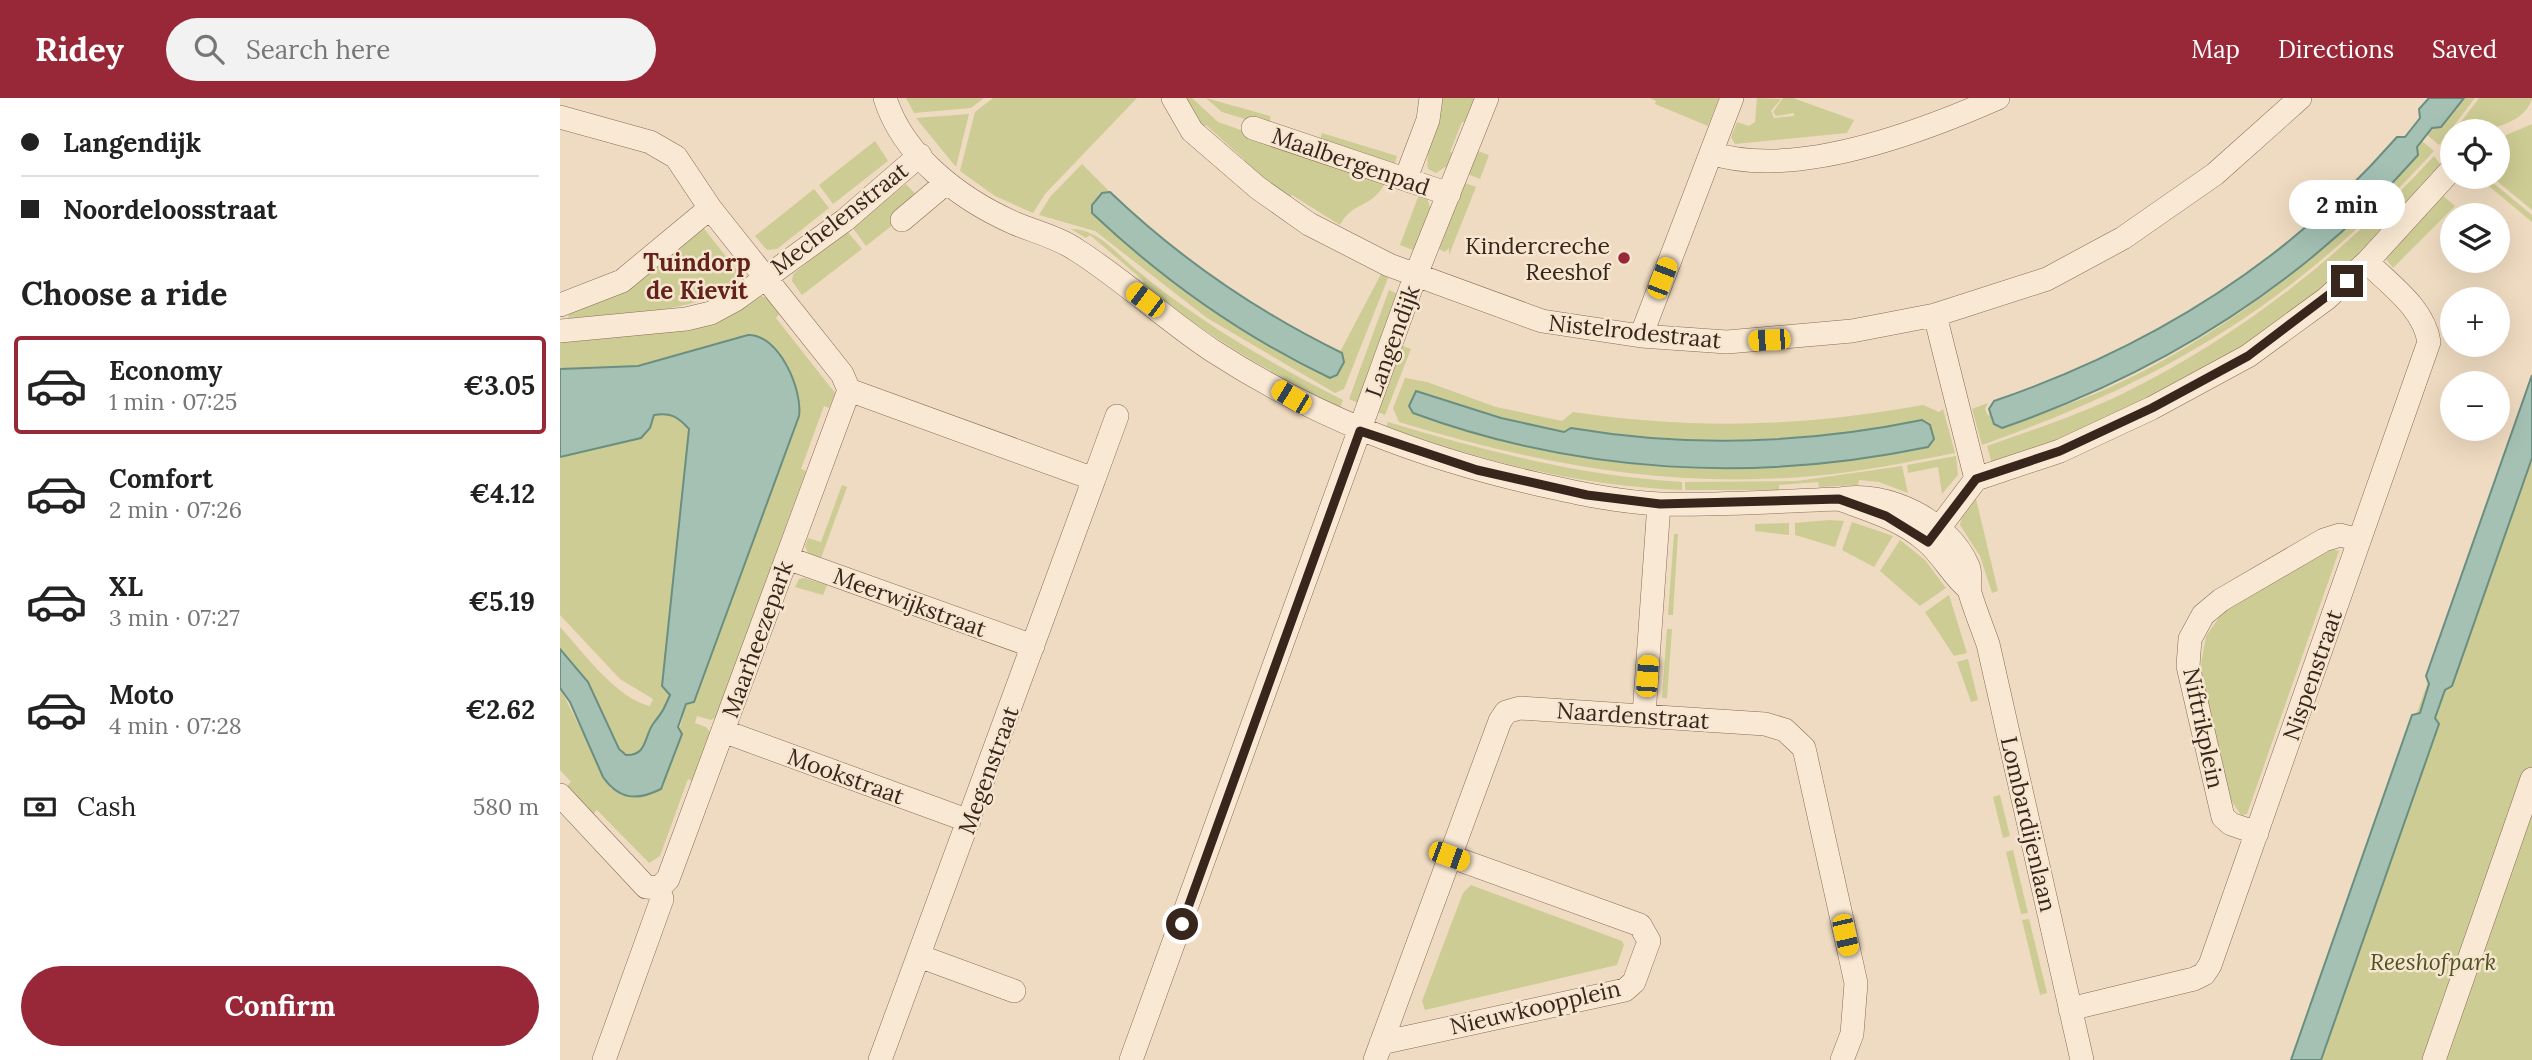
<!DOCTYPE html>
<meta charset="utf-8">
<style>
:root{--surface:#fff;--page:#f2f2f2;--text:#222;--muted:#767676;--line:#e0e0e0;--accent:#982737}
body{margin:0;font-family:Lora,serif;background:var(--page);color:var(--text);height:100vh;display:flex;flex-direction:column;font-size:26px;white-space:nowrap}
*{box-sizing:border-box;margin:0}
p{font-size:23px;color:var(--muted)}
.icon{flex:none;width:38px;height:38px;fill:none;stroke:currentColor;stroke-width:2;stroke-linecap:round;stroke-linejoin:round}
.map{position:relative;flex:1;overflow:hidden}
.drawer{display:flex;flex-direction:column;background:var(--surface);width:560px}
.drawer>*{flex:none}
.guide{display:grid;align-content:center;height:154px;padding:0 21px;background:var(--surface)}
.tools{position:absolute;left:1880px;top:21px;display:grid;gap:14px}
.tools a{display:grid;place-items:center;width:70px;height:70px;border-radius:50%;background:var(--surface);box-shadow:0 7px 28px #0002;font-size:35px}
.end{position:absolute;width:32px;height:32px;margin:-16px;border:9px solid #38261d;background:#fff;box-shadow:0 0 0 4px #fff}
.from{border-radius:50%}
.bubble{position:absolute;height:49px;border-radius:24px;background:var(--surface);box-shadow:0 7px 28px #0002;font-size:23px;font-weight:700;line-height:49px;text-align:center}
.car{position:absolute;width:21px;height:42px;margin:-21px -10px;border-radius:9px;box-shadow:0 0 5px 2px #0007;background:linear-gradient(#f5c518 24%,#345 0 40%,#f5c518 0 76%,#345 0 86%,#f5c518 0)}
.guide b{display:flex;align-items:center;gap:24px;height:66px;font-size:26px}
.guide b+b{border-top:2px solid var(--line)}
.guide i{width:18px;height:18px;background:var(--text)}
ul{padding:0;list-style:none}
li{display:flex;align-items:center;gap:21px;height:98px;margin:0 14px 10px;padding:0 7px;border:4px solid transparent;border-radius:7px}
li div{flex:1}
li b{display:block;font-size:26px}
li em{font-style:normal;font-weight:700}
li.current{border-color:var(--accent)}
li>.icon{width:63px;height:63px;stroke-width:1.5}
h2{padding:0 21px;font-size:32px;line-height:84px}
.pay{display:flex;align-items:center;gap:18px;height:77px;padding:0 21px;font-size:26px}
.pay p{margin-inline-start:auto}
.action{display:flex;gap:14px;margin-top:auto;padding:14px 21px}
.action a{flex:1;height:80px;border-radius:42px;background:var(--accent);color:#fff;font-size:28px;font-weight:700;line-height:80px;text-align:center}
header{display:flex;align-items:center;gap:42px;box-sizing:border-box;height:98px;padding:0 35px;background:var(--accent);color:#fff}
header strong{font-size:33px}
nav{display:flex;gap:38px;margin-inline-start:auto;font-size:24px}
.search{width:490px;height:63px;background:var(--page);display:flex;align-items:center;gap:18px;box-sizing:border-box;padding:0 24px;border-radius:38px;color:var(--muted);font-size:26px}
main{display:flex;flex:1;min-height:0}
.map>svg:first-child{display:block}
</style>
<header>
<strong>Ridey</strong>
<div class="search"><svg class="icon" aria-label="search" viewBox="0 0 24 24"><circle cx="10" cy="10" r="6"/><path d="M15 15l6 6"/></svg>Search here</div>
<nav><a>Map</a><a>Directions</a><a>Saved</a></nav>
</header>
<main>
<section class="drawer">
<div class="guide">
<b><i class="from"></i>Langendijk</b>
<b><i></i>Noordeloosstraat</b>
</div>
<h2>Choose a ride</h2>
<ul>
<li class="current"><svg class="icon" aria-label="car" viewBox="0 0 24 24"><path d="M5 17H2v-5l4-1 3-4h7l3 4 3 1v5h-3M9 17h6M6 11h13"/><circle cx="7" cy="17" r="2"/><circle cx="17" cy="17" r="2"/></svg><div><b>Economy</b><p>1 min · 07:25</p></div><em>€3.05</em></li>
<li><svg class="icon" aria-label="car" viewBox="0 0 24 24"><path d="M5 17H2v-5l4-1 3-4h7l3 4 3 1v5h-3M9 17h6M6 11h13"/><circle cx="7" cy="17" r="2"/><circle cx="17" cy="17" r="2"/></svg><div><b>Comfort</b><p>2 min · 07:26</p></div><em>€4.12</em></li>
<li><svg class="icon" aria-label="car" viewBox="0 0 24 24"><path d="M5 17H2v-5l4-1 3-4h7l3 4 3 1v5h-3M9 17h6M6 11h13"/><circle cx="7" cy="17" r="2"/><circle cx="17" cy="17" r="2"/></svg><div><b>XL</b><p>3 min · 07:27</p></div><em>€5.19</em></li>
<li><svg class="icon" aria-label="car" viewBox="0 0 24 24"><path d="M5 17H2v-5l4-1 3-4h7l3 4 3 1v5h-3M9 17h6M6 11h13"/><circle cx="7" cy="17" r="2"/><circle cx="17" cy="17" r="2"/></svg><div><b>Moto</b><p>4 min · 07:28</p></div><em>€2.62</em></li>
</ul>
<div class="pay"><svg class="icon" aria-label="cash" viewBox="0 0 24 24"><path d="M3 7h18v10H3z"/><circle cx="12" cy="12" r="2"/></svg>Cash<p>580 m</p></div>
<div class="action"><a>Confirm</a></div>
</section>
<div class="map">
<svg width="1972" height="962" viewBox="0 0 1972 962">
<rect width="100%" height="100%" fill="#efdbc1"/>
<path fill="#cdcc94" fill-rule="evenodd" d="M 346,0 L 424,0 L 411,10 L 354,15 Z
M 433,0 L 577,0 L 485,96 L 473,115 L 435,98 L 400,73 L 415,14 Z
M 622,0 L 632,0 L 658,24 L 826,83 C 812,112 793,102 780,127 L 732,97 L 729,100 L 683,66 L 685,62 L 646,27 L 642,31 Z
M 646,0 L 710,18 L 711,29 L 662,14 Z
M 883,0 L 912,0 L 919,3 L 909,27 L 902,24 L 890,54 L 897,57 L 891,71 L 885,69 L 876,75 L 868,71 C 864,54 880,22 883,0 Z
M 1090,0 L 1159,0 L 1148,28 L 1095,6 L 1096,3 Z
M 1197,0 L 1221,1 L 1211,13 L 1214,20 L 1234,18 L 1234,15 L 1216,18 L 1213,14 L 1223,0 L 1233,0 L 1294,22 L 1287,35 L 1175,46 L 1171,39 L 1177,24 L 1189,28 L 1195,24 Z
M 1904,0 L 1915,0 L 1879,47 L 1867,37 L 1872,30 L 1881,29 Z
M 1919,0 L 1972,0 L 1972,1 C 1962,30 1921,33 1894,33 Z
M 409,16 L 396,69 L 356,20 Z
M 1972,26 L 1972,112 L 1932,79 L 1937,79 L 1937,41 Z
M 762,35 L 837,58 L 834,68 L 759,46 Z
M 315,43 L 328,63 L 273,106 L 259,87 Z
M 1862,43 L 1874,53 C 1737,203 1612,279 1422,347 L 1412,311 L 1428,305 L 1425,311 L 1428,318 L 1431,313 L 1434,324 C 1565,309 1738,184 1828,90 C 1841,76 1850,58 1862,43 Z
M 915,52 L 929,57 L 920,81 L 905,75 Z
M 1874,58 L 1881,67 L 1785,174 L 1677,255 L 1534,330 L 1432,366 L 1427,348 C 1472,332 1519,317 1562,296 C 1683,237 1783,156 1874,58 Z
M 522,66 L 550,94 L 542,95 L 532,107 L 532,115 L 594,170 L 661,219 L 679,230 L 777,275 L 784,264 L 780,254 L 821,176 L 828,180 L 784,291 L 775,295 L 647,220 L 535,133 L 479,117 L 490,99 Z
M 1918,79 L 1926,79 L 1972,117 L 1972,124 Z
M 902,84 L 916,89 L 889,157 L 889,150 L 885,154 L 875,149 Z
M 346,86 L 359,100 L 339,122 L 306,148 L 292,129 Z
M 254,91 L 269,110 L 217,151 L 207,152 L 195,138 Z
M 860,94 L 866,97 L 870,109 L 875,111 L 858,154 L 840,147 Z
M 1881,96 L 1895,108 L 1833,170 L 1822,156 Z
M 142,128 L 179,175 L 176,186 C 126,217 66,215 8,220 L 10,213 Z
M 511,131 C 537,131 553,152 573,169 C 637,223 708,264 783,302 L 780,310 C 709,275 644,235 582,187 L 584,183 L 530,137 L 526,140 Z
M 287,133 L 302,151 L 242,197 L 232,183 L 233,176 Z
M 829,192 L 838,196 L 798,305 L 789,301 Z
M 199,197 L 207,200 L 219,216 L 216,220 L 275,295 L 269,310 L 264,308 L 241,371 L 246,373 L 156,619 L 151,622 L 137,618 L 135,625 L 146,629 L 150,634 L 132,683 L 128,681 L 100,758 L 89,765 L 37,712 L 33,716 L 7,688 L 11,684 L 0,672 L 0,590 L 51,691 L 101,689 L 111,667 L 126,605 L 134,603 L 239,318 C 243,295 232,276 219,257 L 56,271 L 0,271 L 0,242 Z
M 840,247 L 851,251 L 825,317 L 815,313 Z
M 845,280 L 867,284 L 936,309 L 1002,323 L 1013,314 C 1137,332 1239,329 1363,307 L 1379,314 L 1383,311 L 1395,355 C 1348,364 1301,374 1253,378 C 1107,391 978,366 839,324 L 833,310 ZM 856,293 L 941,320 L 1004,334 L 1011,330 C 1130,348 1244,345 1362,322 L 1370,329 L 1374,341 L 1368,349 C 1190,384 1025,375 853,315 L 849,308 Z
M 1972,292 L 1972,962 L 1733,962 Z
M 108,314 C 121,321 129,327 130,342 L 103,588 L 110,597 C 105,611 102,615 93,626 C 84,639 87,658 66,657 L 59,651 L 28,584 L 0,551 L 0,529 C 23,554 57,601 90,608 L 93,601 L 60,581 L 0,517 L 0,359 L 81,340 L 90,330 L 94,317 Z
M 828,324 C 925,353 1020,378 1122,384 L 1122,392 C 1020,388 922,363 826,329 Z
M 1396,358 L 1398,377 L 1382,396 L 1378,369 L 1348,375 L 1347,367 Z
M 1342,368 L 1348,395 L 1319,384 L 1299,382 L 1298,387 L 1259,389 L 1258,384 L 1219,387 L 1219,392 L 1125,392 L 1125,384 L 1237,383 Z
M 282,387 L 287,389 L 261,460 L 248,455 L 245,448 L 248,440 L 261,444 Z
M 1416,401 L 1438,493 L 1432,495 L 1420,458 L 1400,427 L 1401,421 Z
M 1269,422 L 1284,423 L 1275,449 L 1235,437 L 1235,425 Z
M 1292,424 L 1333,438 L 1314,469 L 1282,452 Z
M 1229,425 L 1229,437 L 1195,433 L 1195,426 Z
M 1114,436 L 1118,436 L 1113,517 L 1108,517 Z
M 1340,442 L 1365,462 L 1386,490 L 1360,508 L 1320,473 Z
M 1772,451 L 1779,453 L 1687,716 L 1681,717 L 1670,701 L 1644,592 L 1641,566 L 1646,538 L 1661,517 L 1689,497 Z
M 244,480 L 267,487 L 263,497 L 235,489 L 239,481 Z
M 1389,497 L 1407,555 L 1394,558 L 1365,514 Z
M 1107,531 L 1112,531 L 1107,600 L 1102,600 Z
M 1408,561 L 1418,602 L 1411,604 L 1397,564 Z
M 1440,697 L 1450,738 L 1443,740 L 1433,699 Z
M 1453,752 L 1468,815 L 1461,816 L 1446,754 Z
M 911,787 L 1062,843 L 1064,847 L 1057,867 L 865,912 L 862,903 L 903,795 Z
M 1469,821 L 1487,895 L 1480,897 L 1462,822 Z"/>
<path fill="#a4c1b4" stroke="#6a8f81" stroke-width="2" d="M 1869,0 L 1904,0 L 1881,29 L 1872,30 L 1857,49 L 1858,57 C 1745,185 1603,274 1442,330 L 1434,326 L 1429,311 L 1434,303 C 1589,250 1728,164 1837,39 L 1845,39 L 1860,20 L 1859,11 Z
M 550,94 C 619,160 696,213 782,255 L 784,264 L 777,277 L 770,280 C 682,238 603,182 532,115 L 532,107 L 542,95 Z
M 188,237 C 219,236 243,292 239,318 L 134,604 L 126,606 L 118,629 L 122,636 L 101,691 C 77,703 59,702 43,679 L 10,604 L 0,590 L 0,551 L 28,584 L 59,651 L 66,657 C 87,658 84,639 93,626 C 103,613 103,613 110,597 L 102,588 L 129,331 C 118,319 111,314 94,317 L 90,330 L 81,340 L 0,359 L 0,271 L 78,268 Z
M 1972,277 L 1972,360 L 1892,588 L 1885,592 L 1875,620 L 1879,626 L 1761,962 L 1731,962 L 1852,617 L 1860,615 L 1869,586 L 1866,578 Z
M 856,293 L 941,320 L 1004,334 L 1011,330 C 1129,350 1245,346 1362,322 L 1370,327 L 1374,341 L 1368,349 C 1195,385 1019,376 853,315 L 849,308 Z"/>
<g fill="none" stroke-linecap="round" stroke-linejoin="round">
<defs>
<path id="minor" d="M 325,0 C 343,58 400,101 454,125 C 475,134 498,139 518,153 C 565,183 606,222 653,253 C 755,319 859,359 977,386 C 1017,395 1058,404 1100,406 C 1159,408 1219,403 1279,401
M 613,0 L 632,33 L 698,90 L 749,126 L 829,167 L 982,223 L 1081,238 L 1167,244 L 1292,233 L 1375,217 L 1487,181 L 1563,140 L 1655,76 L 1740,0
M 0,19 L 90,44 L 116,59 L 150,110 L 282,276 L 289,292 L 108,781 L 99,790 L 86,789 L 0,697
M 693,30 L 889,96
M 1151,55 C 1234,82 1361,34 1438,0
M 846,80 L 868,22 L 871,0
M 342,122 L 386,85
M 0,207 L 62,183 L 150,110
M 1375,217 L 1416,381
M 0,233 L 126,221 L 151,215 L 175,202 L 285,122 L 360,57
M 1081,238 L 1172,0
M 289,292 L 534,381 L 320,962
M 534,381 L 557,318
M 1370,442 L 1416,381 L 1500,353 L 1592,310 L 1688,258 L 1766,201 L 1807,164 L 1892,71
M 227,460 L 473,548
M 1409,491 C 1392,478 1383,457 1366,443 C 1341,421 1309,412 1279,401 C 1327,392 1389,423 1408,468 C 1412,477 1408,486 1410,495 C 1415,512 1422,529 1428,546 L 1522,962
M 1084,617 L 1099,406
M 163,633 L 409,723
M 1697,735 L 1671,726 L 1663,719 L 1628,568 L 1630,541 L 1643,517 L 1661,502 L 1764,442 L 1780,437 L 1799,442
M 359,858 L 454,893
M 1510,911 L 1634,881 L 1644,876 L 1650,867 L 1869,244 C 1864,210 1830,187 1807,164
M 821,945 L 1065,892 L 1074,884 L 1089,843 L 1080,827 L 889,758
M 44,962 L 102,801 L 99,790
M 571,962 L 855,179 L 927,0
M 815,962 L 940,623 L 946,614 L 960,610 L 1205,626 L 1225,632 L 1244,650 L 1296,885 L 1292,936 L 1282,962
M 1874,962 L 1972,681"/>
</defs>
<use href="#minor" stroke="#886b58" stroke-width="24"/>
<use href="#minor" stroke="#f9e9d4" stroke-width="23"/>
</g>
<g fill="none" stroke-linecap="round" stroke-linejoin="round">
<path stroke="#38261d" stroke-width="9" d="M 622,826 L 800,333 L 917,372 L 1027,397 L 1100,406 L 1279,401 L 1326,418 L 1368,444 L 1416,381 L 1500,353 L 1592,310 L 1688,258 L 1787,183"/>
</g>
<circle fill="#982737" stroke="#f6e6d0" stroke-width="2.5" cx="1064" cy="160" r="7"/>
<g text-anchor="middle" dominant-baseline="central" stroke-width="5" stroke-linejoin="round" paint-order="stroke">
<g font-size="23" fill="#38261d" stroke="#f6e6d0">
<text transform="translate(791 63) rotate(19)">Maalbergenpad</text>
<text transform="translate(279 120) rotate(-38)">Mechelenstraat</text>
<text transform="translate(1075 233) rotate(6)">Nistelrodestraat</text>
<text transform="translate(832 243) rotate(-70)">Langendijk</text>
<text transform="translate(350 504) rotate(20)">Meerwijkstraat</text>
<text transform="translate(197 541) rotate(-70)">Maarheezepark</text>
<text transform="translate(1752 577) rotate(-71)">Nispenstraat</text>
<text transform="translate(1073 617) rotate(4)">Naardenstraat</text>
<text transform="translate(1644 630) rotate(78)">Niftrikplein</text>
<text transform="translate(428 672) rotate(-70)">Megenstraat</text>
<text transform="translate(286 678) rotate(20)">Mookstraat</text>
<text transform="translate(1469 726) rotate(77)">Lombardijenlaan</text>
<text transform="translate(975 909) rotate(-13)">Nieuwkoopplein</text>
</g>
<g font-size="23" fill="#38261d" stroke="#f6e6d0" text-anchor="end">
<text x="1050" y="147">Kindercreche<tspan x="1050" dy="26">Reeshof</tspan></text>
</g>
<g font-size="23" font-style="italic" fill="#4f5423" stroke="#f6e6d0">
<text x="1873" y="863">Reeshofpark</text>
</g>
<g font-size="24" font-weight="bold" fill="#65211b" stroke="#f6e6d0">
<text x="137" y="164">Tuindorp<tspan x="137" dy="28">de Kievit</tspan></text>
</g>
</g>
</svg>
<div class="tools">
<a><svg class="icon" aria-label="locate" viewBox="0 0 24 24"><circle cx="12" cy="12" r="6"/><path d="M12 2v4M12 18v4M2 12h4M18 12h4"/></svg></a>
<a><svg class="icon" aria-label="layers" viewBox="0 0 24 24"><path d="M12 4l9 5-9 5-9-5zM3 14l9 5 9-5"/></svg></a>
<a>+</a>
<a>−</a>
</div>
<i class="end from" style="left:622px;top:826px"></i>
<i class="end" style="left:1787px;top:183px"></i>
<div class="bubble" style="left:1729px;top:82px;width:116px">2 min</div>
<i class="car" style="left:1102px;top:180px;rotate:21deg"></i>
<i class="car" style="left:585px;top:202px;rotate:307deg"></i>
<i class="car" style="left:1209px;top:242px;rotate:267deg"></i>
<i class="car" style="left:731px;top:299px;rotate:301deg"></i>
<i class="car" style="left:1087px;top:578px;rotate:4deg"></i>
<i class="car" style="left:889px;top:758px;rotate:110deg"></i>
<i class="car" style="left:1285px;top:837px;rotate:167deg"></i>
</div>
</main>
